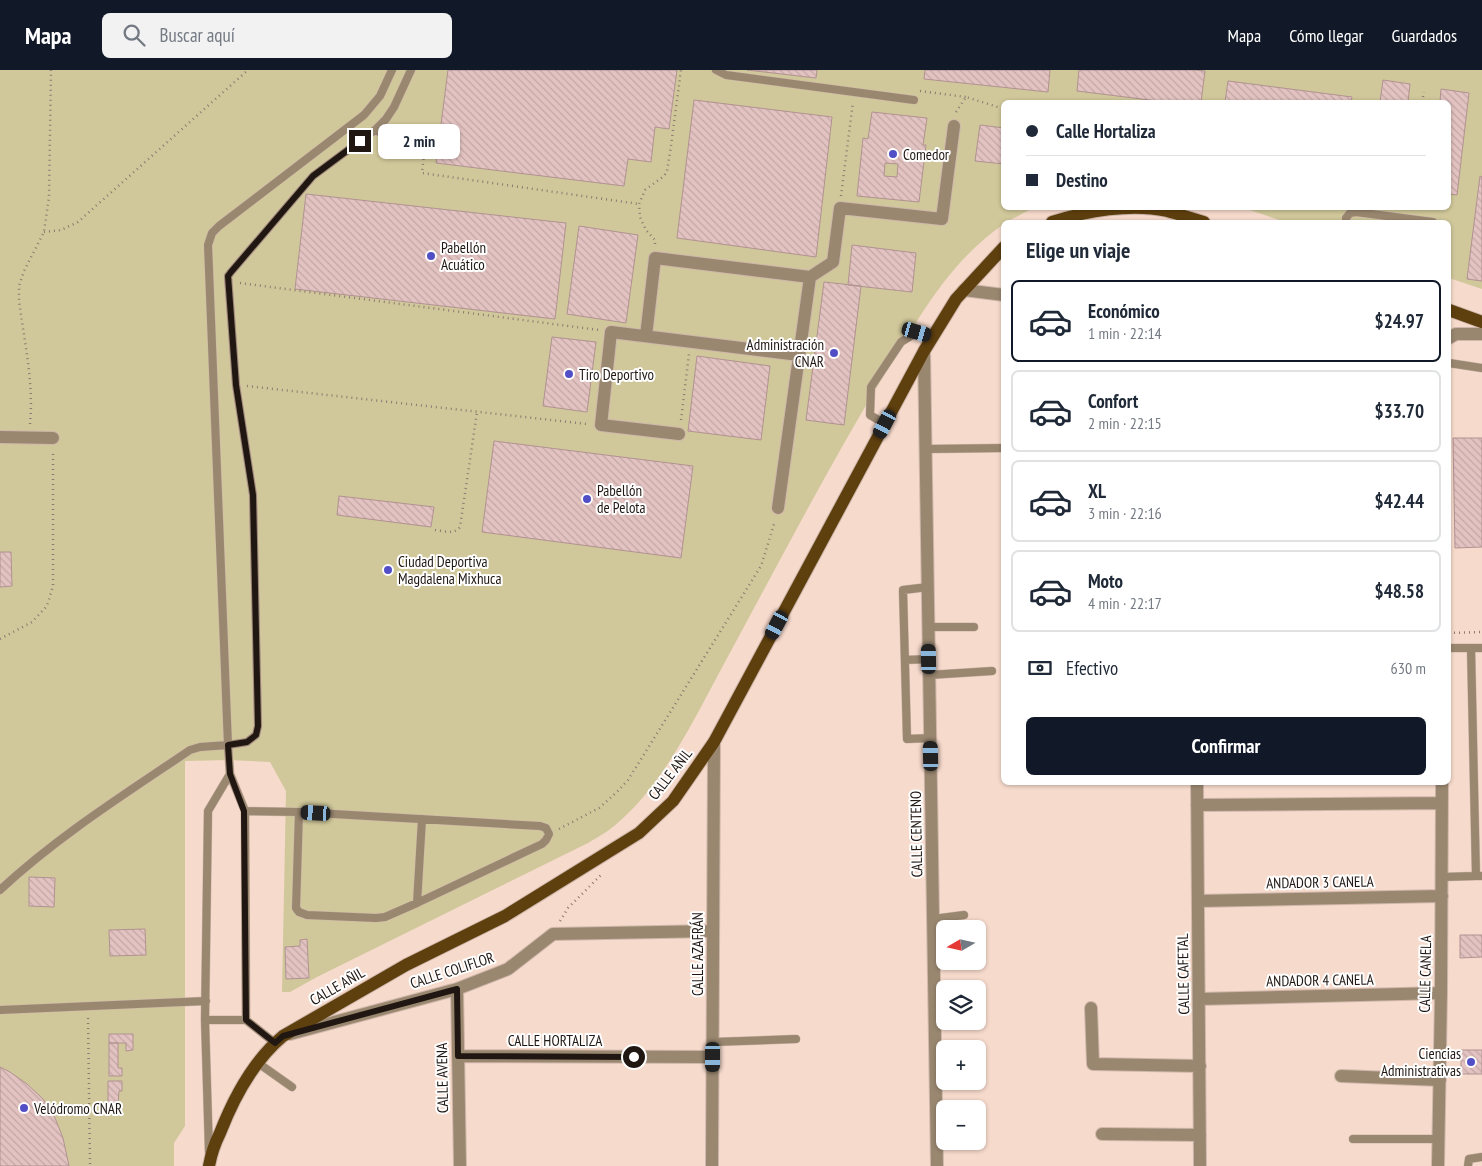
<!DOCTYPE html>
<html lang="es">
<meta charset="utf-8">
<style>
:root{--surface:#fff;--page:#f2f2f3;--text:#1f2937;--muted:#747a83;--line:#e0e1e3;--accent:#111827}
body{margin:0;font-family:"PT Sans Narrow",sans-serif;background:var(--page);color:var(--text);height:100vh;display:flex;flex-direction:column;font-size:19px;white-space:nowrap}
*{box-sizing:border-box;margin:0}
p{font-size:16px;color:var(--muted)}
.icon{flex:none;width:28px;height:28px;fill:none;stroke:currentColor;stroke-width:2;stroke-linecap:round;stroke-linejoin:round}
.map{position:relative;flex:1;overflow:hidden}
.drawer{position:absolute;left:1001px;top:150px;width:450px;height:565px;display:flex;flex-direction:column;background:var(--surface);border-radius:8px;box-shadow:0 1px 4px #0004}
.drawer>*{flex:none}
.banner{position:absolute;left:1001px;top:30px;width:450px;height:110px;border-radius:8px;box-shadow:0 1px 4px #0004;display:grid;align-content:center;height:110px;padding:0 25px;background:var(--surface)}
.needle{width:32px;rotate:261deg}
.fabs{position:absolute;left:936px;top:850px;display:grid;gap:10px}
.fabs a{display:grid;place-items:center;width:50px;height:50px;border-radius:8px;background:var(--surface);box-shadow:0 1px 4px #0004;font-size:25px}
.end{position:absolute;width:22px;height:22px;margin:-11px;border:6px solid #201712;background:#fff;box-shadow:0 0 0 2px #fff}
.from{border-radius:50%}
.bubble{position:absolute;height:35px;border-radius:8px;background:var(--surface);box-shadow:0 1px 4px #0004;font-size:16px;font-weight:700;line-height:35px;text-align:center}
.car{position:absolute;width:15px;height:30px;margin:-15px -8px;border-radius:6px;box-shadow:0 0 4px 1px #0007;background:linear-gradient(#222 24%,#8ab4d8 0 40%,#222 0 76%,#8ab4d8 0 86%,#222 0)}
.banner b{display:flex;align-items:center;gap:18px;height:48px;font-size:19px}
.banner b+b{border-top:1px solid var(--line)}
.banner i{width:12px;height:12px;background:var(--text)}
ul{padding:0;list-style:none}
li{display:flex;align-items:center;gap:15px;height:82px;margin:0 10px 8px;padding:0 15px;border:2px solid var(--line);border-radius:8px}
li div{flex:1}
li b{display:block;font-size:19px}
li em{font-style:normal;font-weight:700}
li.selected{border-color:var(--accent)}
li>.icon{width:45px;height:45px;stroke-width:1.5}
h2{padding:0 25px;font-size:22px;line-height:60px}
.pay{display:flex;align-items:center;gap:12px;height:55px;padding:0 25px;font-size:19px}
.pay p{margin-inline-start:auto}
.primary-button{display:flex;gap:10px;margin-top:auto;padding:10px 25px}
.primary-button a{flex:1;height:58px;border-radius:8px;background:var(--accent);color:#fff;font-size:20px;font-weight:700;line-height:58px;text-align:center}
header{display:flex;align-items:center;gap:30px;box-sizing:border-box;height:70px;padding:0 25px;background:var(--accent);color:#fff}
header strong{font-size:24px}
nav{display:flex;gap:28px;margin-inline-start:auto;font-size:18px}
.search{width:350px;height:45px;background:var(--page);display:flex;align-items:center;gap:12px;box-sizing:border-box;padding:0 18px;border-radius:8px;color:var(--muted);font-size:19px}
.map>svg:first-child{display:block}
</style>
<header>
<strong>Mapa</strong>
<div class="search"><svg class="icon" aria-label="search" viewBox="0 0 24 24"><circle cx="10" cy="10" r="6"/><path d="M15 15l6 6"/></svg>Buscar aquí</div>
<nav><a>Mapa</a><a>Cómo llegar</a><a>Guardados</a></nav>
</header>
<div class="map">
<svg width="1482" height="1096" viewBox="0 0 1482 1096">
<defs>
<pattern id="building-back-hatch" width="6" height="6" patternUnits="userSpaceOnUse" patternTransform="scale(1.25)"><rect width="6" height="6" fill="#e3c3c1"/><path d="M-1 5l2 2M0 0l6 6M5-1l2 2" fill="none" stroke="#c2a7a5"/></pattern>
</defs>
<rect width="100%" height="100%" fill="#f6dacc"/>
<path fill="#d0c89a" d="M 0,0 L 1482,0 L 1482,219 L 1449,208 L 1449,152 L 1285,152 L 1244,138 L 1449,138 L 1449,32 L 1004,32 L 1004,138 L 1034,138 C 1025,141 1012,151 1004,152 L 1004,154 C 948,192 917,251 883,307 C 824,404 772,506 718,605 C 693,652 662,714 622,749 C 612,759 600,766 588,773 L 317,907 L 290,922 L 282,922 L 286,721 L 270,692 L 229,690 L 185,691 L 185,1056 L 174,1073 L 174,1096 L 0,1096 Z"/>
<path fill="url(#building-back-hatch)" stroke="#b19291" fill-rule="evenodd" d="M 448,0 L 677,0 L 669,59 L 655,57 L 651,92 L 628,89 L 624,116 L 436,93 Z
M 747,0 L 817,0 L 816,8 Z
M 925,0 L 1050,0 L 1048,22 L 924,9 Z
M 1079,0 L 1195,0 L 1205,1 L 1201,32 L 1166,32 L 1077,21 Z
M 1383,10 L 1410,14 L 1408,32 L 1380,32 Z
M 1228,11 L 1352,27 L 1351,32 L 1225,32 Z
M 1441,19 L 1469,23 L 1457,125 L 1449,124 L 1449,32 L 1440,32 Z
M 694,30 L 832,47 L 816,187 L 677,168 Z
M 872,42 L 927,48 L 923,75 L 926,75 L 919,132 L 857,126 L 863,68 L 868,69 ZM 885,93 L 898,94 L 897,107 L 884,106 Z
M 980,55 L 1004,58 L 1004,94 L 975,91 Z
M 1480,106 L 1482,107 L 1482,211 L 1467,209 Z
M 306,124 L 566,153 L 555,249 L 295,219 Z
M 579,156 L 638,165 L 626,253 L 567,244 Z
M 852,175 L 916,183 L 912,222 L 848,215 Z
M 824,212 L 861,216 L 844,355 L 806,350 Z
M 552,267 L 596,272 L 587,342 L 543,336 Z
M 697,286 L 770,296 L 761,370 L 688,361 Z
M 1453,368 L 1482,368 L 1482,477 L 1455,478 Z
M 494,371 L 693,396 L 681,488 L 482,462 Z
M 339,426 L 434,437 L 431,457 L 337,445 Z
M 0,482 L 11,482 L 12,516 L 0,517 Z
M 29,807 L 55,808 L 54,837 L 29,836 Z
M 145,859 L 146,885 L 110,886 L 109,860 Z
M 1460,865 L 1482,865 L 1482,887 L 1460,888 Z
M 307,869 L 309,908 L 286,909 L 285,877 L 300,876 L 300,870 Z
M 109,964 L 133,964 L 133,980 L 126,981 L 126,973 L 109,973 Z
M 109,973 L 118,973 L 118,998 L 122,998 L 122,1006 L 109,1006 Z
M 1461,980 L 1482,980 L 1482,1004 L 1461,1004 Z
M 0,997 L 10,1002 L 27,1014 L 43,1029 L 55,1048 L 63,1068 L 69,1096 L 0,1096 Z
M 108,1011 L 122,1011 L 122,1021 L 119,1021 L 118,1034 L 108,1034 Z"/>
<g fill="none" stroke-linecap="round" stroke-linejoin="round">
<defs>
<path id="lane" d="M 716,0 L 726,5 L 914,30
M 375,60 L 393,68 L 425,74
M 1346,152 L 1346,148 L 1350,143 L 1356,142 L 1433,152
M 1449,293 L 1482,298
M 885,354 L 870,345 L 871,317 L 901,272 L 917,262 L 933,266
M 926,379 L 1004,378
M 928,517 L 903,520 L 907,669 L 930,668
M 929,557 L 974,557
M 1449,578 L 1482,578
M 1471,578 L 1476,806 L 1482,806
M 905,590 L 929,589
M 929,605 L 992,601
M 230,704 L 228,675 L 247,672 L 256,665 L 258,656 L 253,425 L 236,315 L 228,206 L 231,202 L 313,106 L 375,60 L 386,49 L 394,37 L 411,0
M 245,741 L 299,742 L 540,756 L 546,758 L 549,764 L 546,770 L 542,774 L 417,833 L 385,847 L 376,848 L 307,845 L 299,842 L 296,838 L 299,742
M 1442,807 L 1476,806
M 0,820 C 58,766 125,724 190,680 L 200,677 L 228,675 L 208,175 L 212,163 L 219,156 L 364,45 L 380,26 L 392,0
M 417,833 L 422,749
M 933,849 L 964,845
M 0,940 L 206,931
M 205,950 L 246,950 L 275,973
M 713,972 L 796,969
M 258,993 L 292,1017
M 1353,1069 L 1439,1069
M 209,1082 L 205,950 L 208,741 L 230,704 L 245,741 L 246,950
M 1468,1096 L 1469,1089 L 1482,1087"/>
<path id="street" d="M 964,220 L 1004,225
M 646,266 L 655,188 L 810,207
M 1449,268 L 1456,264 L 1482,264
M 924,281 L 937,1096
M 679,364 L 601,355 L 611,262 L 799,285
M 0,367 L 53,368
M 778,438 L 810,207 L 833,192 L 840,138 L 942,149 L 954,56
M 1197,712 L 1200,1096
M 1197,735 L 1442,733
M 1198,831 L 1442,826
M 457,919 L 460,1096
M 1199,929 L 1441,923
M 1091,938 L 1093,994 L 1200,996
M 290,964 L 457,919 L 508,899 L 553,864 L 713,861
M 458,986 L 713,987
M 1341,1006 L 1440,1010
M 1102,1064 L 1200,1065
M 712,1096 L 714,672
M 1438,1096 L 1441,923 L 1442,712"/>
<path id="primary" d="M 1052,152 C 1086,141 1131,133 1167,141 C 1179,144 1192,149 1204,152
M 1449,240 L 1482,252
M 209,1096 C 211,1085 215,1073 220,1063 C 234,1027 253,991 283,966 L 406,895 L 505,846 L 639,763 L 673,731 L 714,672 L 924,281 L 956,229 L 1004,177"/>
</defs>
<use href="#lane" stroke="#cfb7ab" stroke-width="9"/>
<use href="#street" stroke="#cfb7ab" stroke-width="14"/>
<use href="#primary" stroke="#cfb7ab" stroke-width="14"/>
<path stroke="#8d7a70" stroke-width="2.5" stroke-dasharray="1 4" stroke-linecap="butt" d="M 920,21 L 966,27
M 1422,32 L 1424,22
M 956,42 L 966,27 L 1004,39
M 424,84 L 422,103 L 639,134
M 841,126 L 853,32
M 44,162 L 61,160 L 78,152 L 248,0
M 655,174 L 655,170 L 646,160 L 640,147 L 639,134 L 645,120 L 664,106 L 667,101 L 670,83 L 681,0
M 240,213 L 599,260
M 1449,214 L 1449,217
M 247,316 L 587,354
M 681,350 L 689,284
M 30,354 C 34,312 24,271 19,230 L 19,216 L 24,201 L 44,162 L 49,127 L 51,0
M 435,460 C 444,461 454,465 460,457 L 477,342
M 1449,563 L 1482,562
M 0,569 L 32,552 L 47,536 L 53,516 L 53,382
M 559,759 L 599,738 L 617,722 L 628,710 L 761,496 L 775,451
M 560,851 L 568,838 L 603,803
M 88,948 L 90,1096"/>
<use href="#lane" stroke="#9a8770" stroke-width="8"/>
<use href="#street" stroke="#9a8770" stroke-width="12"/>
<use href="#primary" stroke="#5e3f0e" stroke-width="12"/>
</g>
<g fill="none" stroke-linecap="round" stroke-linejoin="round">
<path stroke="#201712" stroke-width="6" d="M 360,71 L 313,106 L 231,202 L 228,206 L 236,315 L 253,425 L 258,656 L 256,665 L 247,672 L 228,675 L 230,704 L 244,741 L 246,950 L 275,973 L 283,966 L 457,919 L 458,986 L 634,987"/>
</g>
<g fill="#524fc6" stroke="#fff" stroke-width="2">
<circle cx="893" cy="84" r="5"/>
<circle cx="431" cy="186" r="5"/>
<circle cx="834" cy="283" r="5"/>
<circle cx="569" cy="304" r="5"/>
<circle cx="587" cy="429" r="5"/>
<circle cx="388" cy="500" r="5"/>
<circle cx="1471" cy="992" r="5"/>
<circle cx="24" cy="1038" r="5"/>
</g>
<g text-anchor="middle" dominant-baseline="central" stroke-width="4" stroke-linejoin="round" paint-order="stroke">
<g font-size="15" fill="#201712" stroke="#fff" text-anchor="start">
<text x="903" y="84">Comedor</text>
<text x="441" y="177">Pabellón<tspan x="441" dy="17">Acuático</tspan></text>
<text x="824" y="274" text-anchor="end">Administración<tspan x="824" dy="17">CNAR</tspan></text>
<text x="579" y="304">Tiro Deportivo</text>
<text x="597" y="420">Pabellón<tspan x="597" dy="17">de Pelota</tspan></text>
<text x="398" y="491">Ciudad Deportiva<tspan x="398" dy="17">Magdalena Mixhuca</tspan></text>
<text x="1461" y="983" text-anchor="end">Ciencias<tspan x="1461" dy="17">Administrativas</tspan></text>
<text x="34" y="1038">Velódromo CNAR</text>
</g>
<g font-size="15" fill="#201712" stroke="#fff">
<text transform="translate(670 704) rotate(-52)">CALLE AÑIL</text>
<text transform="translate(916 764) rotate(-91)">CALLE CENTENO</text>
<text transform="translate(1320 812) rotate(-1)">ANDADOR 3 CANELA</text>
<text transform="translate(697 884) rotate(-90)">CALLE AZAFRÁN</text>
<text transform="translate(452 900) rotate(-18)">CALLE COLIFLOR</text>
<text transform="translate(1183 904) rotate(-91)">CALLE CAFETAL</text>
<text transform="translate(1425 904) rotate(-89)">CALLE CANELA</text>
<text transform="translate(1320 910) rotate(-1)">ANDADOR 4 CANELA</text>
<text transform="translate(337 916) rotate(-30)">CALLE AÑIL</text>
<text x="555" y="970">CALLE HORTALIZA</text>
<text transform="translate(442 1008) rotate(-91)">CALLE AVENA</text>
</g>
</g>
</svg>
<div class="fabs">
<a><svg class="needle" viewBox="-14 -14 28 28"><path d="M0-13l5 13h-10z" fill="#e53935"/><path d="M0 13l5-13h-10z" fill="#747a83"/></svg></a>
<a><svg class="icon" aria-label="layers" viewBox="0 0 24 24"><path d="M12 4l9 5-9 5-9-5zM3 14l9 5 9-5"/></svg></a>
<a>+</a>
<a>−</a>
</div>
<i class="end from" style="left:634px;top:987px"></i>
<i class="end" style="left:360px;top:71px"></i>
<div class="bubble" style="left:378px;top:54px;width:82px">2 min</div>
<i class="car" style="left:917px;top:262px;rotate:106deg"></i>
<i class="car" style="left:885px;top:354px;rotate:208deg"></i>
<i class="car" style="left:777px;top:555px;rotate:208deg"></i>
<i class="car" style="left:929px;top:589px;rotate:359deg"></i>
<i class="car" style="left:931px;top:686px;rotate:359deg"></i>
<i class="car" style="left:316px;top:743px;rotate:273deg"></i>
<i class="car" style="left:713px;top:987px;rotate:180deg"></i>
<div class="banner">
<b><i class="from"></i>Calle Hortaliza</b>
<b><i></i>Destino</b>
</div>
<section class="drawer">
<h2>Elige un viaje</h2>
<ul>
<li class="selected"><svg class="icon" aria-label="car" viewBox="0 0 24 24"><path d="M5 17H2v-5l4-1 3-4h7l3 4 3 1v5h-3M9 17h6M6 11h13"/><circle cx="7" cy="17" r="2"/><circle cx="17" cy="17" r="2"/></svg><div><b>Económico</b><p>1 min · 22:14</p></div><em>$24.97</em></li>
<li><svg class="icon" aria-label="car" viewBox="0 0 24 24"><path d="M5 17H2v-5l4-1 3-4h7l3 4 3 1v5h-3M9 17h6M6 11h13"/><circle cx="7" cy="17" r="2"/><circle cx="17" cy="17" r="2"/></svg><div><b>Confort</b><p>2 min · 22:15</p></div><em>$33.70</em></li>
<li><svg class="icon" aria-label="car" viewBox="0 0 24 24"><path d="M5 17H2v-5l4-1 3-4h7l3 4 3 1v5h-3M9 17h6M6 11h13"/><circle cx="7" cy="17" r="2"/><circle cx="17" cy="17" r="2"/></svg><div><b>XL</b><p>3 min · 22:16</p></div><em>$42.44</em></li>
<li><svg class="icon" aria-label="car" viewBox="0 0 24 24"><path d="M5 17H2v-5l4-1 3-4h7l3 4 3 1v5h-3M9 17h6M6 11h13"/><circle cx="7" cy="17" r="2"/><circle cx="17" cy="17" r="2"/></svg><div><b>Moto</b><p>4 min · 22:17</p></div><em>$48.58</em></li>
</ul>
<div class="pay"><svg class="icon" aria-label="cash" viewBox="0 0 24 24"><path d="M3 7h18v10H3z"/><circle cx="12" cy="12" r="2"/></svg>Efectivo<p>630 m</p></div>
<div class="primary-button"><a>Confirmar</a></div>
</section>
</div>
